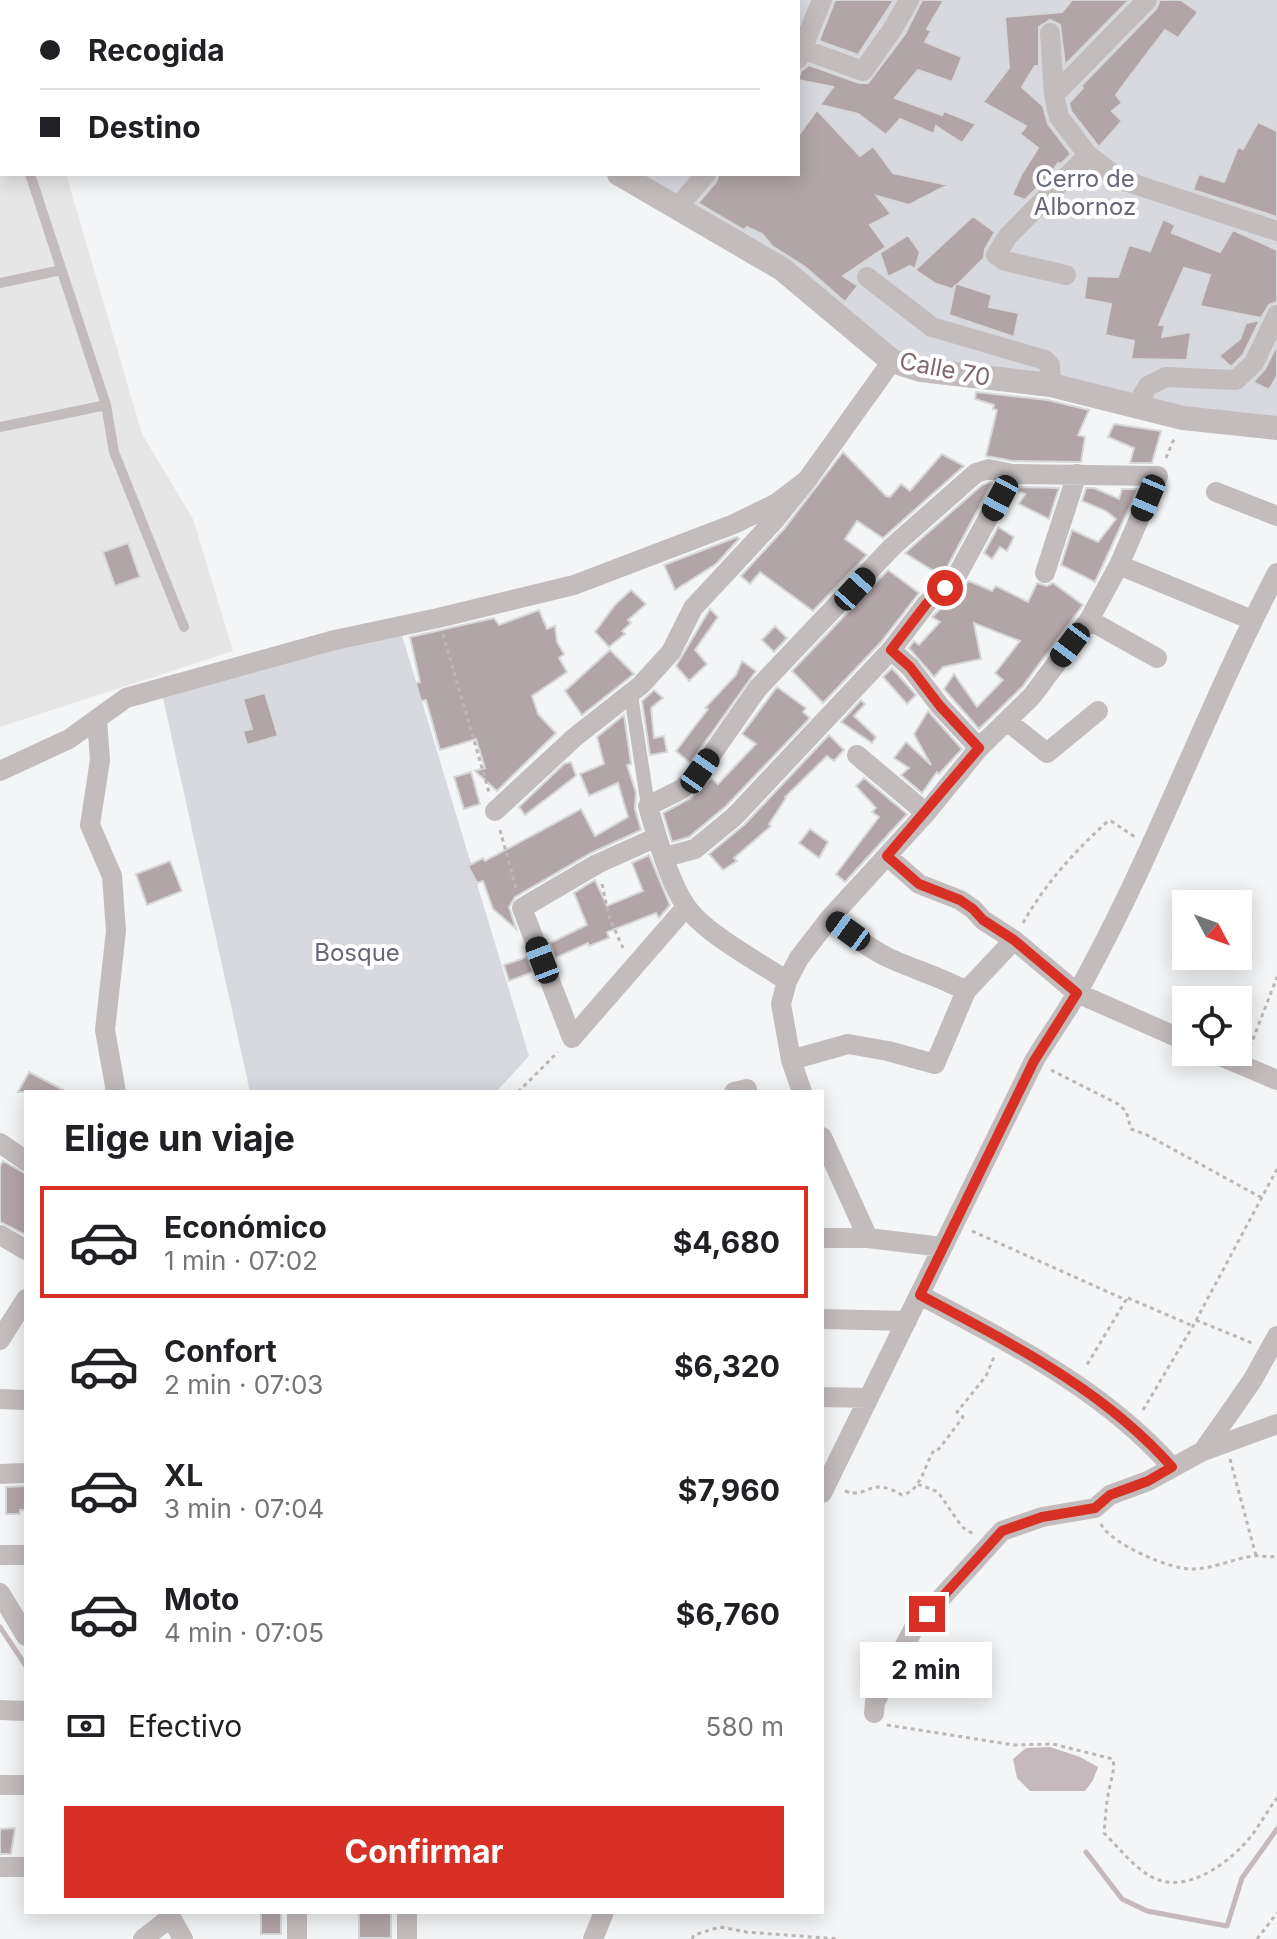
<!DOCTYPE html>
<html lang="es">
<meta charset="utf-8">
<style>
:root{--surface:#fff;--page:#f6f6f6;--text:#202124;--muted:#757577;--line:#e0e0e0;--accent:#d93025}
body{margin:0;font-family:Inter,sans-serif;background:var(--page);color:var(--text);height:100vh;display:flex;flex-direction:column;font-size:30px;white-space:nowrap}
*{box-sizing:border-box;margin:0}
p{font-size:26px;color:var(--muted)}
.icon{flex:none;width:44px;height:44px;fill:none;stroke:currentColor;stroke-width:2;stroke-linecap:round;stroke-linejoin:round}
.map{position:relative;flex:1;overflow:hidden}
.side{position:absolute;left:24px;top:1090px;width:800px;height:824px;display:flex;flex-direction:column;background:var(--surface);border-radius:0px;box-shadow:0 4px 20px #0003}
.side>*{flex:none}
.hud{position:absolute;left:0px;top:0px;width:800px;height:176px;box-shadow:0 4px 20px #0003;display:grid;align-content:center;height:176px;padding:0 40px;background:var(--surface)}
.needle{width:52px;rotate:131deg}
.buttons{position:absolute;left:1172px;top:890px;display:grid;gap:16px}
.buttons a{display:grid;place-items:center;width:80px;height:80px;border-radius:0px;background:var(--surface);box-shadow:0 4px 20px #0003;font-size:40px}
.end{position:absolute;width:36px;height:36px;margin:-18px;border:10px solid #d93025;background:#fff;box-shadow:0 0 0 4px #fff}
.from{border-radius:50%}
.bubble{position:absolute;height:56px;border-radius:0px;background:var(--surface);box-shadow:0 4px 20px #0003;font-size:26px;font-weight:700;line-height:56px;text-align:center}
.car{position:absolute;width:24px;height:48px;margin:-24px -12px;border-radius:10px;box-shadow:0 0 6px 2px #0007;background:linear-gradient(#222 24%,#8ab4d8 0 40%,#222 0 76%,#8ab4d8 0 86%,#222 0)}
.hud b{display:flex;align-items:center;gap:28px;height:76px;font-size:30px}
.hud b+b{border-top:2px solid var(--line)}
.hud i{width:20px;height:20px;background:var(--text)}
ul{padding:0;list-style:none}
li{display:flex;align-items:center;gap:24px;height:112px;margin:0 16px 12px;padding:0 24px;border:4px solid transparent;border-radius:0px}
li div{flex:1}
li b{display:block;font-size:30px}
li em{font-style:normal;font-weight:700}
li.current{border-color:var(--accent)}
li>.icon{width:72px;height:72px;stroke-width:1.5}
h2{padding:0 40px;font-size:36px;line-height:96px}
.pay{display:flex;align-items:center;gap:20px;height:88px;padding:0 40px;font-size:30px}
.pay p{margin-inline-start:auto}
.primary-button{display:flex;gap:16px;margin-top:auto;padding:16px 40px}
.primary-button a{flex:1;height:92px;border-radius:0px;background:var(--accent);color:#fff;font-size:32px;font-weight:700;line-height:92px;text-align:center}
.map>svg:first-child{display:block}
</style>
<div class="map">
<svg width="1277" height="1939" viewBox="0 0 1277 1939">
<rect width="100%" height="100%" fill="#f3f5f6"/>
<path fill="#e7e6e7" d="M 0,0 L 6,2 L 2,2 L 2,174 L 66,174 L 142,434 L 193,519 L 233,651 L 0,727 Z"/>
<path fill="#d8d8df" d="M 373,0 L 1277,0 L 1277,420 L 1186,410 L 896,357 L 626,174 L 798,174 L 798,2 Z
M 401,632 L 529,1056 L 496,1092 L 250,1092 L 163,698 Z"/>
<path fill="#c6b9be" d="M 1050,1747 L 1080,1757 L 1098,1767 L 1093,1780 L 1085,1791 L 1030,1791 L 1017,1778 L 1013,1759 L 1026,1748 Z"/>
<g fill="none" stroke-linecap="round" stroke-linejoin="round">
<path stroke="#c6b9be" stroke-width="5" d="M 0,1627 L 26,1666
M 1086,1852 L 1122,1899 L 1147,1911 L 1227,1926 L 1242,1878 L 1277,1829"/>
</g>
<path fill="#b2a5a8" stroke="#d6d7d8" stroke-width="2" d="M 835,0 L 894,0 L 858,55 L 819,41 Z
M 922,0 L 944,0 L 927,29 L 931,31 L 925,42 L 962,57 L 952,82 L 918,70 L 895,98 L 942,115 L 944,111 L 976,124 L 962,143 L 936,126 L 934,134 L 900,119 L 886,135 L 858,114 L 820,105 L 833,87 L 798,80 L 801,71 L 809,65 L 859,83 L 868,83 L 905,34 Z
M 1072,0 L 1129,0 L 1065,65 L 1060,25 L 1050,20 L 1039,27 L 1039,66 L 1035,66 L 1022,87 L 1043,106 L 1048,124 L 1071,154 L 1061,164 L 1058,163 L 1052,173 L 1025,200 L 1012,195 L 1021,175 L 1038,148 L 1020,134 L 1026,126 L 983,102 L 1009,68 L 1005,17 L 1062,12 Z
M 1160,0 L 1181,0 L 1198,12 L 1178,38 L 1165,30 L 1136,68 L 1116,95 L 1122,103 L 1112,111 L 1122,121 L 1099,147 L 1071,111 L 1069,103 L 1083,88 L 1081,86 L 1156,9 Z
M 817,110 L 860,156 L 873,146 L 893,173 L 948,185 L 909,205 L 877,196 L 891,214 L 870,225 L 886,247 L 843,276 L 858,286 L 845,302 L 805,267 L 772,246 L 762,234 L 747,227 L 744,230 L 698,203 L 716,182 L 719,174 L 798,174 L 798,136 Z
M 1258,122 L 1277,131 L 1277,217 L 1193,190 L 1199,174 L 1224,182 L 1238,147 L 1243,149 Z
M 973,216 L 995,232 L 985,249 L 984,258 L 958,284 L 992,295 L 989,307 L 1019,313 L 1014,337 L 949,315 L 955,286 L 952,289 L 936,284 L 915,270 Z
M 1163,219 L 1175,225 L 1172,233 L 1220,252 L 1233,230 L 1277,250 L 1277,302 L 1269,305 L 1261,318 L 1200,306 L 1210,275 L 1184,268 L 1159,325 L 1165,325 L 1162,337 L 1191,332 L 1187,360 L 1131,359 L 1134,341 L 1105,335 L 1111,304 L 1084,299 L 1087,276 L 1118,277 L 1129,245 L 1150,251 Z
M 908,235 L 920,252 L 915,269 L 910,266 L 888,277 L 880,253 Z
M 1260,320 L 1243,355 L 1231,367 L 1219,356 L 1240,339 L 1246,323 Z
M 1277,345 L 1277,376 L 1269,390 L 1253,382 L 1265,369 Z
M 976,392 L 1048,400 L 1089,410 L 1078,435 L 1085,437 L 1081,462 L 1013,461 L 986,456 L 997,410 L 993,409 L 994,405 L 975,399 Z
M 1114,424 L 1161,431 L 1152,463 L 1130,463 L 1134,448 L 1108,437 Z
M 843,452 L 886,496 L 890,497 L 901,484 L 910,491 L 942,454 L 964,466 L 883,538 L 857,521 L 845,539 L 867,555 L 813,611 L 760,572 L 750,584 L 741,576 L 784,529 Z
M 990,482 L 992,483 L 945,571 L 940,575 L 905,553 L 982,485 Z
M 1020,487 L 1059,488 L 1049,519 L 1019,504 L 1025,494 L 1017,491 Z
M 1086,488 L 1094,488 L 1119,499 L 1122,489 L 1138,489 L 1095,582 L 1061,565 L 1072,530 L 1098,542 L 1116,519 L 1106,511 L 1082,501 Z
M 998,527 L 1014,537 L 1007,551 L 1000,547 L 992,559 L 984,553 Z
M 737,537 L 739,539 L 716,564 L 675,590 L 664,565 Z
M 128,543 L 140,577 L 115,586 L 103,552 Z
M 888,570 L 919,593 L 881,642 L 823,703 L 792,671 Z
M 969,581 L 992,591 L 996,586 L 1028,602 L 1037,583 L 1047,586 L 1053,583 L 1083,605 L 1022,687 L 979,729 L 944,689 L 954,674 L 977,707 L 1003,680 L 995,673 L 1020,641 L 974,623 L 981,659 L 943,667 L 934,677 L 909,648 L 914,641 L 919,645 L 940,622 L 932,617 Z
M 631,590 L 646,604 L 628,620 L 631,623 L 622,631 L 625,634 L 609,647 L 595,632 L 615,605 Z
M 710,609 L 718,617 L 695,650 L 707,664 L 689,681 L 676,666 Z
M 539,610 L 547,629 L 555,626 L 557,642 L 564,654 L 559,658 L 567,672 L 532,696 L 538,714 L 556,733 L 497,791 L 475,771 L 485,768 L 476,739 L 440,750 L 426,700 L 421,701 L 416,683 L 420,682 L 410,637 L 494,618 L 499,625 Z
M 775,626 L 787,638 L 774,652 L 762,640 Z
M 610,650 L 634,674 L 582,715 L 565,691 Z
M 742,661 L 756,671 L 690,763 L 676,751 L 708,709 L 705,708 L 736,675 Z
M 892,668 L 916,695 L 907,704 L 883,677 Z
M 777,687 L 806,708 L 803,712 L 810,718 L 726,806 L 689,837 L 672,842 L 663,813 L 691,798 L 711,778 L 718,784 L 756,744 L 742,734 Z
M 654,690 L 663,698 L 651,708 L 654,738 L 664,736 L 667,752 L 650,755 L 642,701 Z
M 265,693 L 278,736 L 247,745 L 243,731 L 252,729 L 243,699 Z
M 861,700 L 865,704 L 854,716 L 876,737 L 872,743 L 841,722 Z
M 928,711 L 962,749 L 939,774 L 937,772 L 922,793 L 901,775 L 909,768 L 894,758 L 906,742 L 931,765 L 914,734 Z
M 624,715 L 631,764 L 627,765 L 636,793 L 635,809 L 641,830 L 591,853 L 515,897 L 509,907 L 516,929 L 493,909 L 483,881 L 477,883 L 468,866 L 483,858 L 485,861 L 581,809 L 595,836 L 628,817 L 618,783 L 589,796 L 580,774 L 604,764 L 597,737 Z
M 829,735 L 844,750 L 834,761 L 827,756 L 785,797 L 786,798 L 769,824 L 771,826 L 734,858 L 737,861 L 723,870 L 709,854 L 744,825 Z
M 571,762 L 576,776 L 525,815 L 519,807 L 564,764 Z
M 471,772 L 480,804 L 464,809 L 454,777 Z
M 864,778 L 907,814 L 845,882 L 836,874 L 879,817 L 872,812 L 876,808 L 856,786 Z
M 810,829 L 828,842 L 819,858 L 799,843 Z
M 649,855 L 670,905 L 659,918 L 656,913 L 607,932 L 609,938 L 589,946 L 588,943 L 555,958 L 550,943 L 587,925 L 574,893 L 595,880 L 607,906 L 643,891 L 632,863 Z
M 170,861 L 182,891 L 147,905 L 136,874 Z
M 527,957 L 533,972 L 509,981 L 504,965 Z
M 29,1072 L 67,1092 L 18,1092 Z
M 3,1161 L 26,1174 L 26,1235 L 0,1222 L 0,1166 Z
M 26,1486 L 26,1510 L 20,1510 L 20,1514 L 6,1514 L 6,1487 Z
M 15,1828 L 11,1854 L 0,1854 L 0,1829 Z
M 261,1912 L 281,1912 L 281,1934 L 261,1934 Z
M 359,1912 L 391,1912 L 391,1938 L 359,1938 Z"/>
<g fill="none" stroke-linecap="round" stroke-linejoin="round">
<path stroke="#bcb6b7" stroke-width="3" stroke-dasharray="4 4" stroke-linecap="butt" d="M 1166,458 L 1174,439
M 443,634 L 489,792
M 500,830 L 516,888
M 602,884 L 609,917 L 623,948
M 1023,923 C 1045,884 1074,852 1107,822 L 1111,821 L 1135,837
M 1250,1047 L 1277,977
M 1051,1070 L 1118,1104 L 1126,1111 L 1131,1129 L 1147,1135 L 1262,1198
M 518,1092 L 558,1052
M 972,1231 L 1126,1300 L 1085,1368
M 1128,1298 L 1193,1326
M 1196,1320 L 1252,1343
M 1143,1410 L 1193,1326 L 1277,1169
M 1230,1459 L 1256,1556
M 918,1484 L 938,1492 L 962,1527 L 975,1535
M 845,1491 C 869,1500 868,1475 902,1495 C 922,1490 924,1466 934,1450 L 939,1449 L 963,1417 L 957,1412 L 986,1376 L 994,1357
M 1101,1524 C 1109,1543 1171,1570 1192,1569 C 1212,1569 1233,1559 1253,1556 C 1261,1555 1269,1558 1277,1556
M 887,1725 L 1014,1745 L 1053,1744 L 1113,1759 L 1114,1767 L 1107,1800 L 1104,1833 C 1118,1847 1133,1866 1150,1876 C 1185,1897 1231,1862 1252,1835 C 1261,1823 1268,1810 1277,1798
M 692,1939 L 694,1935 L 720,1927 L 746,1932 L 839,1939
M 1257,1939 L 1277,1913"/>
<path stroke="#c3bcbd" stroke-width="10" d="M 0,80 L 2,86
M 30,174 L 106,405 L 114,452 L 184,627
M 0,283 L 61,270
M 0,427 L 106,405"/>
<path stroke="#c3bcbd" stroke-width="14" d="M 631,695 L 648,806"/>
<path stroke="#c3bcbd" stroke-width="20" d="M 535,0 L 539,2
M 700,0 L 702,2
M 632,2 L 634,0
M 1050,33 L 1054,95 L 1059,117 L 1088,155 L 1119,179 L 1277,231
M 802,49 L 863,71 L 894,27 L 909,0
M 798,59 L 822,0
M 1054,95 L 1147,0
M 677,208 L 706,174
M 1066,275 L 1005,261 L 996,255 L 1008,236 L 1088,155
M 867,277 L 932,327 L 1045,360 L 1050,365 L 1051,385
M 1135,407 L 1148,386 L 1166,377 L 1236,380 L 1254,363 L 1277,315
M 1216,492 L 1277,516
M 1119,565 L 1252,620
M 1045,573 L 1077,474
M 1089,620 L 1157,658
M 891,650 L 910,667 L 940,706 L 979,748
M 97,720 L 100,760 L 90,825 L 112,876 L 116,931 L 105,1030 L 116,1092
M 1007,721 L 1047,753 L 1098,711
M 857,755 L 926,813
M 0,771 L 69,739 L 126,698 L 335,640 L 438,618 L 574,585 L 734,524 L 777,503 L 807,480
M 495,811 L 575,737 L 641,685 L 671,652 L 693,608 L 774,521 L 807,480 L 892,361
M 657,837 L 597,864 L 522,908 L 572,1038 L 686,907
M 887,856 L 919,884 L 960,900 L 973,909 L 983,920 L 1014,940 L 1077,993 L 1186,1041
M 665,857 L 695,849 L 735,816 L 891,650 L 927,603 L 955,579 L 1012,474
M 830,918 C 849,932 867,948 889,958 C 915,970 941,977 966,991
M 787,981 C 759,962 704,933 686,906 C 669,882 656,834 648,806 L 682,789 L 700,771 L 758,688 L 892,547 L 976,473 L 989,469 L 1012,474 L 1158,476 L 1119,565 L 1089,620 L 1032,696 L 979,748 L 926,813 L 830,918 L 799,958 L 787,981 L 781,1004 L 791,1060 L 802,1092
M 1211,1052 L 1277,1080
M 791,1060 L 848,1044 L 888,1051 L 935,1064 L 966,991 L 1014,940
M 734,1092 L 747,1089
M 822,1137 L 868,1238
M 0,1143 L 26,1161
M 0,1235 L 26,1250
M 822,1238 L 868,1238 L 942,1247
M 920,1295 C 1010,1343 1103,1389 1172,1467
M 822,1319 L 907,1321
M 0,1340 L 26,1299
M 822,1397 L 867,1398
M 0,1399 L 26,1400
M 1203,1451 L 1277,1424
M 0,1474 L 26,1473
M 822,1493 L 1034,1061 C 1048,1038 1064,1016 1077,993 C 1153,858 1205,710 1277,573
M 0,1555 L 26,1555
M 0,1593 L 26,1636
M 0,1710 L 26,1711
M 874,1713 L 875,1702 L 914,1628 L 1002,1531 L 1042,1517 L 1095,1508 L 1110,1495 L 1148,1481 L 1203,1451 L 1252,1381 L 1277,1336
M 0,1785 L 26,1785
M 0,1867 L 26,1867
M 168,1912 L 183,1939
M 407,1912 L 407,1939
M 143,1939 L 171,1917
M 297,1939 L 297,1912
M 593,1939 L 604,1912"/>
<path stroke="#c3bcbd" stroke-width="24" d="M 366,0 L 368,2
M 619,174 L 782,269 L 892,361 L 921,370 L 1051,385 L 1183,418 L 1277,428"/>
</g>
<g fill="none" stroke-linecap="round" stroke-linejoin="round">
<path stroke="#d93025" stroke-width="10" d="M 927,1614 L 1002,1531 L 1042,1517 L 1095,1508 L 1110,1495 L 1148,1481 L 1172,1467 C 1103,1389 1010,1343 920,1295 L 1034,1061 L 1077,993 L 1014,940 L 983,920 L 973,909 L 960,900 L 919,884 L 887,856 L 979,748 L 940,706 L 910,667 L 891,650 L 927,603 L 945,588"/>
</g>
<g text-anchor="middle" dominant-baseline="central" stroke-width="8" stroke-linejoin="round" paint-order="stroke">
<g font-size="24" fill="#6a6779" stroke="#fff">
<text x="1085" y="178">Cerro de<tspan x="1085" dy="28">Albornoz</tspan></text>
<text x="357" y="952">Bosque</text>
</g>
<g font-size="24" fill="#81696d" stroke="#fff">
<text transform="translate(945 369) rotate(11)">Calle 70</text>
</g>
</g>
</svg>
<div class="buttons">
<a><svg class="needle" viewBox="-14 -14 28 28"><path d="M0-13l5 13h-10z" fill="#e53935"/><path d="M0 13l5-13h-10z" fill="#757577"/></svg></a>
<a><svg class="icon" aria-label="locate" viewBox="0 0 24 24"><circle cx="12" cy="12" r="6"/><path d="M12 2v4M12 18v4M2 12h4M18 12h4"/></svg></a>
</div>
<i class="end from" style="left:945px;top:588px"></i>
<i class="end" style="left:927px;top:1614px"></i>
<div class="bubble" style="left:860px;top:1642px;width:132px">2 min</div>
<i class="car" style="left:1000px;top:498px;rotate:208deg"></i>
<i class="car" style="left:1148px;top:498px;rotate:203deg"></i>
<i class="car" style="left:855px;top:589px;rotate:42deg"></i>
<i class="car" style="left:1070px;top:645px;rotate:217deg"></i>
<i class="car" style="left:700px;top:771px;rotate:35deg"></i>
<i class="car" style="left:848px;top:931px;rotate:306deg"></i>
<i class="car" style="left:542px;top:960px;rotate:339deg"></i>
<div class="hud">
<b><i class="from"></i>Recogida</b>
<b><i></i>Destino</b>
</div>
<section class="side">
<h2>Elige un viaje</h2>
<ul>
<li class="current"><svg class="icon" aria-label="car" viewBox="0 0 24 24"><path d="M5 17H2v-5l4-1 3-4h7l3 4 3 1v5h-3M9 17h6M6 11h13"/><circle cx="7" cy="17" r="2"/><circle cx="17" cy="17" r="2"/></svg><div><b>Económico</b><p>1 min · 07:02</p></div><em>$4,680</em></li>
<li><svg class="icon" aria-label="car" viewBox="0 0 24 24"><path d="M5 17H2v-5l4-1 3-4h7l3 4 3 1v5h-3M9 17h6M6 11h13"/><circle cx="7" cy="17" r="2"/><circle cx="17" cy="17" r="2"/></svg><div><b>Confort</b><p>2 min · 07:03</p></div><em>$6,320</em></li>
<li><svg class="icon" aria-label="car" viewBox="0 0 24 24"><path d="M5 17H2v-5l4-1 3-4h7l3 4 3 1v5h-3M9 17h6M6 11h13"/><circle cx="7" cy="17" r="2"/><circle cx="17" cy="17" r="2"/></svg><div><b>XL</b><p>3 min · 07:04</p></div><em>$7,960</em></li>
<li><svg class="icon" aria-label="car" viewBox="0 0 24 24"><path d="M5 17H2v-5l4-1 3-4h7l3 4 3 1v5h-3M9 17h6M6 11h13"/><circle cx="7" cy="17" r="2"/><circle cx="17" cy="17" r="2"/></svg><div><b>Moto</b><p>4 min · 07:05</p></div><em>$6,760</em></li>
</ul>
<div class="pay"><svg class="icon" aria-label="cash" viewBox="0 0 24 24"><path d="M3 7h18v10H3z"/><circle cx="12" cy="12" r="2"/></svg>Efectivo<p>580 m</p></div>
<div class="primary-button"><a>Confirmar</a></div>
</section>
</div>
